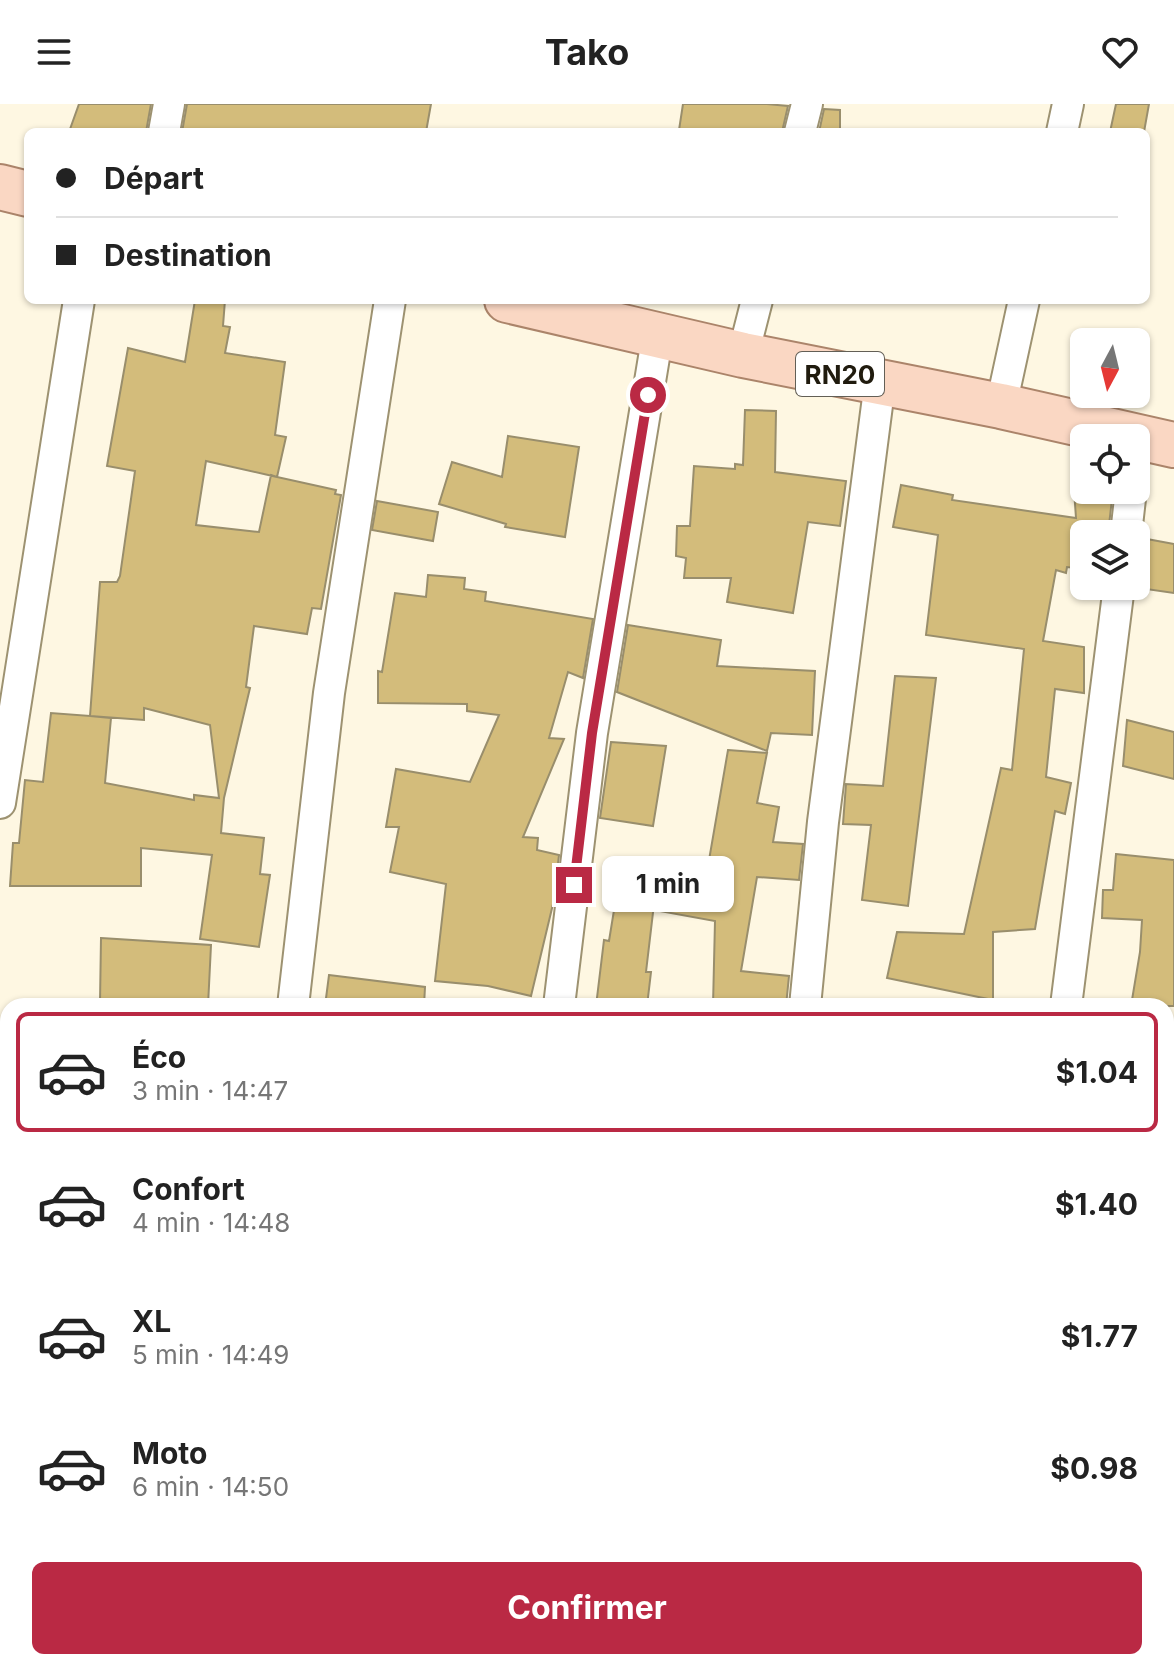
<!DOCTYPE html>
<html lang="fr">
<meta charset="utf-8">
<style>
:root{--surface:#fff;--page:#f6f6f6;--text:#222;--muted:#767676;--line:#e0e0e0;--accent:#ba2944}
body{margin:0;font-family:Inter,sans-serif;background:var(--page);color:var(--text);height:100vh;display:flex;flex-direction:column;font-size:30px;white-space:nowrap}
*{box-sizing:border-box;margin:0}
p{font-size:26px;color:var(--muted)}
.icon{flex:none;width:44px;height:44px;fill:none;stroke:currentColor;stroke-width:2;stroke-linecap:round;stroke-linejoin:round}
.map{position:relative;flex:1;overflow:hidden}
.details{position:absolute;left:0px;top:894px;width:1174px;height:672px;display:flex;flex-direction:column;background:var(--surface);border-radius:24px 24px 0 0;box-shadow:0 2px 6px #0004}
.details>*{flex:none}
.banner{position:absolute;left:24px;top:24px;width:1126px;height:176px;border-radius:12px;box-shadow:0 2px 6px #0004;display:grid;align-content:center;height:176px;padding:0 32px;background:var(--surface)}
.needle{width:52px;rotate:187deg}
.buttons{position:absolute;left:1070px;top:224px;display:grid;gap:16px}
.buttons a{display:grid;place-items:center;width:80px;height:80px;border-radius:12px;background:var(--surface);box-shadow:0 2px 6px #0004;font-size:40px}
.end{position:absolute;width:36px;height:36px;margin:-18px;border:10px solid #ba2944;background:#fff;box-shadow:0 0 0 4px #fff}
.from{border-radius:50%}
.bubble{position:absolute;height:56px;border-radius:12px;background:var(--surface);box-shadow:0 2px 6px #0004;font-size:26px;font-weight:700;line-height:56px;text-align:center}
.banner b{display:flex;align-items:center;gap:28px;height:76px;font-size:30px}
.banner b+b{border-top:2px solid var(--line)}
.banner i{width:20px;height:20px;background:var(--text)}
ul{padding:14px 0 0;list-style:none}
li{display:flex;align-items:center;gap:24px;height:120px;margin:0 16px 12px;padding:0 16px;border:4px solid transparent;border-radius:12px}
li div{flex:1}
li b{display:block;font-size:30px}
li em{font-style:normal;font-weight:700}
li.on{border-color:var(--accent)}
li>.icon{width:72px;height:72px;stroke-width:1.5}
.action{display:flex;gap:16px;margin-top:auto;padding:16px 32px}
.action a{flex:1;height:92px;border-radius:12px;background:var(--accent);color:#fff;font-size:32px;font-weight:700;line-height:92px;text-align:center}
header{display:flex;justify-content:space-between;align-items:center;height:104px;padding:0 32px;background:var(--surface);font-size:36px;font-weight:700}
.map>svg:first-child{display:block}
</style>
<header><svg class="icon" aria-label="menu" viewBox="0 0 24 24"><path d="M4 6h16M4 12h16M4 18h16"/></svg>Tako<svg class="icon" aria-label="heart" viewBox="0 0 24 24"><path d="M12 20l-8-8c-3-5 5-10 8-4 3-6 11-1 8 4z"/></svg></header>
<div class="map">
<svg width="1174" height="1566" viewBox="0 0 1174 1566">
<rect width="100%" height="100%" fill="#fef7e2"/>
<path fill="#d3bc7b" stroke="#998e6c" stroke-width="2" fill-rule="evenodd" d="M 79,0 L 151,0 L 146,28 L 69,28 Z
M 187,0 L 431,0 L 426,28 L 182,28 Z
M 683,0 L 767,0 L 788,2 L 782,28 L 697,28 L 679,26 Z
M 1116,0 L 1149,0 L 1144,28 L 1110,28 Z
M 824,5 L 840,6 L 840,28 L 819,28 Z
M 195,196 L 225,196 L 223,222 L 230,223 L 225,249 L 285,258 L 275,331 L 286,333 L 277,373 L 336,386 L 335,390 L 341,391 L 321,505 L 312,504 L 307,530 L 254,522 L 246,583 L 250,584 L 224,694 L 221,729 L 264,734 L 260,770 L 270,771 L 259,843 L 200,835 L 212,751 L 141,744 L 141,782 L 10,782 L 13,739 L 19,739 L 25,676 L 43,678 L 51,609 L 90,612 L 100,478 L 117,478 L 120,472 L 135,367 L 107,362 L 128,244 L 185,258 ZM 206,357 L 277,373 L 271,371 L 259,428 L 196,421 ZM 144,604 L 210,621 L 219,694 L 194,691 L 194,696 L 105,679 L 111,614 L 90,612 L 144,616 Z
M 745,306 L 776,307 L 775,368 L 846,377 L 840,422 L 808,418 L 793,509 L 727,498 L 731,474 L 684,474 L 686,454 L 676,452 L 677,422 L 690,422 L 694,362 L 735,365 L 735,360 L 743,361 Z
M 508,332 L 579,343 L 565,433 L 505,423 L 506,420 L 439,400 L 452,358 L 502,373 Z
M 901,381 L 953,391 L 952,396 L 1076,414 L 1074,386 L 1113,386 L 1108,430 L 1084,430 L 1084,465 L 1067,463 L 1066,469 L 1056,466 L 1043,537 L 1084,543 L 1084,589 L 1055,585 L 1046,673 L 1071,679 L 1065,710 L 1055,707 L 1035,825 L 993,828 L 993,896 L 887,874 L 897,828 L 964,830 L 1001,664 L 1012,666 L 1024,545 L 926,531 L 938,431 L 893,423 Z
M 377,397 L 438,408 L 433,437 L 372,426 Z
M 1147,435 L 1174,440 L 1174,489 L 1139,484 Z
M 428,471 L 465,474 L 464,485 L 486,488 L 485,497 L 593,515 L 583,574 L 568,568 L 549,634 L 564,635 L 523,733 L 538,734 L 537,746 L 559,751 L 553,800 L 531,892 L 488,882 L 435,877 L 446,780 L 390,768 L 399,723 L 386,723 L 396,665 L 470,678 L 499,611 L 467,607 L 467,600 L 378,599 L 378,567 L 382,568 L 395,489 L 426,493 Z
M 628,521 L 721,536 L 717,562 L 815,567 L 812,631 L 771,629 L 767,647 L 617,588 Z
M 895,572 L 936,574 L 908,802 L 862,796 L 871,721 L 843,720 L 846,680 L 883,682 Z
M 1127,616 L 1174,628 L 1174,675 L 1123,662 Z
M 611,638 L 666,642 L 653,722 L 600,714 Z
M 728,646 L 767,649 L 757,699 L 779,703 L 773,738 L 803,740 L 799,776 L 757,773 L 741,867 L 789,872 L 786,902 L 713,902 L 715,817 L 654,806 L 655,761 L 708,762 Z
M 1116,750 L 1174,756 L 1174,902 L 1131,902 L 1140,848 L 1142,816 L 1102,814 L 1103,786 L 1113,786 Z
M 616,794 L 654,800 L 646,868 L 651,868 L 647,902 L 596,902 L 604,836 L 609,837 Z
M 101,834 L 211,841 L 208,902 L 100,898 Z
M 329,871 L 425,883 L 424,902 L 325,902 Z"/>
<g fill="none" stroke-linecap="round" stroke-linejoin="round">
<defs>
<path id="street" d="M 164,28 L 169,0
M 800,28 L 807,0
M 1062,28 L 1068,0
M 743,251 L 757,196
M 1001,302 L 1024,196
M 1126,430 L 1131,386
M 0,699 L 79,196
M 293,902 L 329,589 L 390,196
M 559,902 L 592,629 L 658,229
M 805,902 L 823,718 L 880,278
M 1066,902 L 1119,482
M 1166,1473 L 1174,1473
M 0,1483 L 8,1483"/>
<path id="primary" d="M 0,83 L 28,90
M 507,196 L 743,251 L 1001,302 L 1174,341"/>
</defs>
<use href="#street" stroke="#9d9271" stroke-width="34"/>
<use href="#primary" stroke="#ab846a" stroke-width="48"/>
<use href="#street" stroke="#fff" stroke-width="30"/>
<use href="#primary" stroke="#fad7c3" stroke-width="44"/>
</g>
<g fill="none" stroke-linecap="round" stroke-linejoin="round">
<path stroke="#ba2944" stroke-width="10" d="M 574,781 L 592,629 L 648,291"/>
</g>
<g text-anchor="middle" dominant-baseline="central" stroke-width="6" stroke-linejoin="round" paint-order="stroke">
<rect fill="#fff" stroke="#635f56" stroke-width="2" x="796" y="248" width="88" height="44" rx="6"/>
<g font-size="26" font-weight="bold" fill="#201b0e">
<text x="840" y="270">RN20</text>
</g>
</g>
</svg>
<div class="buttons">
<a><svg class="needle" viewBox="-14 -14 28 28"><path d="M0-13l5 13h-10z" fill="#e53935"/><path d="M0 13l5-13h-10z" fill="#767676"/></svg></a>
<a><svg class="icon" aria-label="locate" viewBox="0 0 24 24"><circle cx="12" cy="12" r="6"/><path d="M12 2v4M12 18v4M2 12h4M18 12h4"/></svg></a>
<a><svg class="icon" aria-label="layers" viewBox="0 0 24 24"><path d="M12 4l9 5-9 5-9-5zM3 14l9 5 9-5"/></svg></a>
</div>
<i class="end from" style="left:648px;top:291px"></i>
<i class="end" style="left:574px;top:781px"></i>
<div class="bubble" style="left:602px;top:752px;width:132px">1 min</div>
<div class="banner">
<b><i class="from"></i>Départ</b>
<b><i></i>Destination</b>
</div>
<section class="details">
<ul>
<li class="on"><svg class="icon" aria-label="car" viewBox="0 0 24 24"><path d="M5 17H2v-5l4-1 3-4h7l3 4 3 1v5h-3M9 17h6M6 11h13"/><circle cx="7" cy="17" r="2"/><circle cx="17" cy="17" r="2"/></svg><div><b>Éco</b><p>3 min · 14:47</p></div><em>$1.04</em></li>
<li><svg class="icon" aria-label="car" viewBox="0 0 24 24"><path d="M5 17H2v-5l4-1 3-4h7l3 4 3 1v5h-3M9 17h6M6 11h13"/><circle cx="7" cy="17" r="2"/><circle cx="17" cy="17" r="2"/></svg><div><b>Confort</b><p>4 min · 14:48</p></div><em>$1.40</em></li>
<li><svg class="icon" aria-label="car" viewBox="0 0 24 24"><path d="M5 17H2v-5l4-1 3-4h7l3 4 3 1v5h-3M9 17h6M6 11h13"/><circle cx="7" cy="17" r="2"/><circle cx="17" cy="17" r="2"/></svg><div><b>XL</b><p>5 min · 14:49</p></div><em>$1.77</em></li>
<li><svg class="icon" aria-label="car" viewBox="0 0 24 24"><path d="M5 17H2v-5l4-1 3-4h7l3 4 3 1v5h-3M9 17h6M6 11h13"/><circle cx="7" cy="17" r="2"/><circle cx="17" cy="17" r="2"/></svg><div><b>Moto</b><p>6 min · 14:50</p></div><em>$0.98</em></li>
</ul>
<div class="action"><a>Confirmer</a></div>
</section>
</div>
